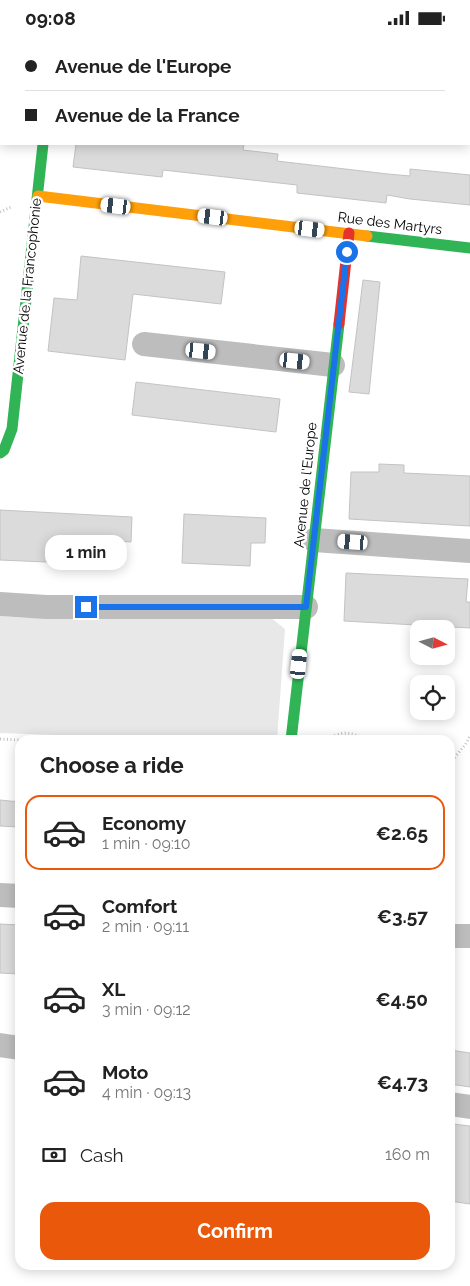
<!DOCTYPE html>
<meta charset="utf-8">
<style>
:root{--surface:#fff;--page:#f6f6f6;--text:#222;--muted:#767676;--line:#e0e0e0;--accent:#ea580c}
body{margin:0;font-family:Raleway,sans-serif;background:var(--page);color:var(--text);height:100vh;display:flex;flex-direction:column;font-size:19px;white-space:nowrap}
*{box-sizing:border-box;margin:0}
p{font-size:16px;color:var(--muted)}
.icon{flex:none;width:28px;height:28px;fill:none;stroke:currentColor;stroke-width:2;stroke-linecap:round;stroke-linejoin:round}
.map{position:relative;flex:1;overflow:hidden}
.panel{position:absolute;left:15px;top:700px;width:440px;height:535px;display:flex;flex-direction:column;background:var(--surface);border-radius:15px;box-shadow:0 2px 12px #0003}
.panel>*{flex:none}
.hud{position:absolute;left:0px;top:0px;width:470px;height:110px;box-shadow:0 2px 12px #0003;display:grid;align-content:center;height:110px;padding:0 25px;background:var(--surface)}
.needle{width:32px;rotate:96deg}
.controls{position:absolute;left:410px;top:585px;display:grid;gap:10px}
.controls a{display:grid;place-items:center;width:45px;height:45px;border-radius:10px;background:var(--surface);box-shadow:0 2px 12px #0003;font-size:25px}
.end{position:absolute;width:22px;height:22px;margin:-11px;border:6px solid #1a73e8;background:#fff;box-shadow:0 0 0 2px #fff}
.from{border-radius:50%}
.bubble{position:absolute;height:35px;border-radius:15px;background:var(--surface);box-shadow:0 2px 12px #0003;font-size:16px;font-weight:700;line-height:35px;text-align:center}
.car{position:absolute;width:15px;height:30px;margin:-15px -8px;border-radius:6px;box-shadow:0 0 4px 1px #0007;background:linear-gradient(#fff 24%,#345 0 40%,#fff 0 76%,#345 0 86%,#fff 0)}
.hud b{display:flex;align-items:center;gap:18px;height:48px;font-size:19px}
.hud b+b{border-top:1px solid var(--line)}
.hud i{width:12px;height:12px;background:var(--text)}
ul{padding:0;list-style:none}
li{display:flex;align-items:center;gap:15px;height:75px;margin:0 10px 8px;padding:0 15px;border:2px solid transparent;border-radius:15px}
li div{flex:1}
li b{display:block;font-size:19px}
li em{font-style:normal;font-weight:700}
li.active{border-color:var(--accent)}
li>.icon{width:45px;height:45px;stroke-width:1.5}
h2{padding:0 25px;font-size:22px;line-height:60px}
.pay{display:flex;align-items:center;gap:12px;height:55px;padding:0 25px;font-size:19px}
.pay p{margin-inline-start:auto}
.action{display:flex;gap:10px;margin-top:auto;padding:10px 25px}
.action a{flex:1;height:58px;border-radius:15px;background:var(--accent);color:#fff;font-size:20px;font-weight:700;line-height:58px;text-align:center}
.status{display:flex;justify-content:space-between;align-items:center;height:35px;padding:0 25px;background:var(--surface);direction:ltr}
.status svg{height:14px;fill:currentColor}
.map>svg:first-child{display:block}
</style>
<div class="status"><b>09:08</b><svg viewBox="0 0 49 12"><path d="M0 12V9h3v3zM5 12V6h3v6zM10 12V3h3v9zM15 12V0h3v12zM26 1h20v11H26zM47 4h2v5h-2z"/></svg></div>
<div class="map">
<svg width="470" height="1251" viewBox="0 0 470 1251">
<rect width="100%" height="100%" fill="#fff"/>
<path fill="#e8e8e8" d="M 0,581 L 30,583 L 270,582 L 285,594 L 277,705 L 192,705 L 0,698 Z"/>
<path fill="#dbdbdb" stroke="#c3c3c3" d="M 76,109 L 244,109 L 243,115 L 278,119 L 277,126 L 388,139 L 410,141 L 410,134 L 470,140 L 470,170 L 410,164 L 387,160 L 386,168 L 297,158 L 297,150 L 252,145 L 163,135 L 162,142 L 73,132 Z
M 81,221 L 225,237 L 221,269 L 133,259 L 125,325 L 48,316 L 54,263 L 77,265 Z
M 363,245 L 380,247 L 369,359 L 349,357 Z
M 136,347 L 280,364 L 276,397 L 132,380 Z
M 379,429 L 404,430 L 404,438 L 470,441 L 470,491 L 349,484 L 351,437 L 379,437 Z
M 0,475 L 132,482 L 131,507 L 117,506 L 115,530 L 0,525 Z
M 184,479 L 266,483 L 265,508 L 251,508 L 250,531 L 182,528 Z
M 346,538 L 468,544 L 466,567 L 470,567 L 470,593 L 344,586 Z
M 0,765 L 20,767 L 20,792 L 0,791 Z
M 0,889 L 20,890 L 20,939 L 0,938 Z
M 450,1015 L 470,1018 L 470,1052 L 450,1049 Z
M 453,1089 L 470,1091 L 470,1169 L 450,1166 L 450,1099 Z"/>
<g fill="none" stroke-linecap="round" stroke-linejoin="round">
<path stroke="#c2c2c2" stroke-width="3" stroke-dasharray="1 2.5" stroke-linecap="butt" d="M 0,177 L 11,172
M 0,704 L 20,705
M 325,705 C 342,696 349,696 367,705
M 450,728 L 465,710 L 470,701
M 450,745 L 452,776 L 450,790"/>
<path stroke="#bdbdbd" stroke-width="24" d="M 56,1 L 56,0
M 0,80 L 1,80
M 144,309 L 333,330
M 314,505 L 470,516
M 0,569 L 46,572 L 306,572
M 0,860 L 20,861
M 450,901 L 470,901
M 0,1010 L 20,1013
M 450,1069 L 470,1072"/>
<path stroke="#30b455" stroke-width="11" d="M 367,201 L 470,213
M 0,418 L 4,415 L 12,394 L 43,109
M 291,705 L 339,289"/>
<path stroke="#ff9f0a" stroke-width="11" d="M 38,161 L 367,201"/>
<path stroke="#e5322d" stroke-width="11" d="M 339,289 L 349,198"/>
</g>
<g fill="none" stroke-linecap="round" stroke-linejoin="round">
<path stroke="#1a73e8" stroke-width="6" d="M 86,572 L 306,572 L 347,217"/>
</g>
<g text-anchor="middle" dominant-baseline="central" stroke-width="5" stroke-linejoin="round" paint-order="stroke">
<g font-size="14" fill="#000" stroke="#fff">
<text transform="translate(390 188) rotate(7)">Rue des Martyrs</text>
<text transform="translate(27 251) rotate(-84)">Avenue de la Francophonie</text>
<text transform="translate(305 450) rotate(-84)">Avenue de l'Europe</text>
</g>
</g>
</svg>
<div class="controls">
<a><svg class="needle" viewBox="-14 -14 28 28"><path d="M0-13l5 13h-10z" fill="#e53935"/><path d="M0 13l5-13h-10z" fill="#767676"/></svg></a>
<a><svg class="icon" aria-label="locate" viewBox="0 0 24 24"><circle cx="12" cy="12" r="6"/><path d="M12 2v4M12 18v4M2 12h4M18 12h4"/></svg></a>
</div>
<i class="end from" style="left:347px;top:217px"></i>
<i class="end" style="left:86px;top:572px"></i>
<div class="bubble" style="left:45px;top:500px;width:82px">1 min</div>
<i class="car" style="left:116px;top:171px;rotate:277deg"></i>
<i class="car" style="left:213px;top:182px;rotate:277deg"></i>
<i class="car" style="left:310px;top:194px;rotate:97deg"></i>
<i class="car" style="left:201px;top:316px;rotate:96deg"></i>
<i class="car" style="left:295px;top:326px;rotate:96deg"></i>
<i class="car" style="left:353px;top:507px;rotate:274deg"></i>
<i class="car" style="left:299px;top:629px;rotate:6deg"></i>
<div class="hud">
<b><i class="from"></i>Avenue de l'Europe</b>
<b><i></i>Avenue de la France</b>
</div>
<section class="panel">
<h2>Choose a ride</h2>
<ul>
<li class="active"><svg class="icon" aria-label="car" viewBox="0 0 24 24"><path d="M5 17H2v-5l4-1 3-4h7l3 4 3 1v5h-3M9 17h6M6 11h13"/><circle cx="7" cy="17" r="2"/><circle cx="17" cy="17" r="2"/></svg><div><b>Economy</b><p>1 min · 09:10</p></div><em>€2.65</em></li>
<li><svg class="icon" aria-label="car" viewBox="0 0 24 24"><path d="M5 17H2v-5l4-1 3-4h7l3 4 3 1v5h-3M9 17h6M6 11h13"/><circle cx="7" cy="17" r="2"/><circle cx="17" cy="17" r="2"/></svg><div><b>Comfort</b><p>2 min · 09:11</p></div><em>€3.57</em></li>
<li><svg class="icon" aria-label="car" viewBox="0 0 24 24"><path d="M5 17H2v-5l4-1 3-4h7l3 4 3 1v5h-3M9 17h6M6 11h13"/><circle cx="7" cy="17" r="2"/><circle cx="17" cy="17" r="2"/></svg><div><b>XL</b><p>3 min · 09:12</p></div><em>€4.50</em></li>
<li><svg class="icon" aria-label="car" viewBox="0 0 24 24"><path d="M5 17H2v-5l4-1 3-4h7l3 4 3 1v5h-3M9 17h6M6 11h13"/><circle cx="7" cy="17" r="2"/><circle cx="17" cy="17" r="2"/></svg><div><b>Moto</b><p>4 min · 09:13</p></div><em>€4.73</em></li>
</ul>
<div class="pay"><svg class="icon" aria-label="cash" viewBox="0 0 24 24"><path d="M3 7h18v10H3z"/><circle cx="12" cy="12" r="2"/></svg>Cash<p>160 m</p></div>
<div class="action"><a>Confirm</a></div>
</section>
</div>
